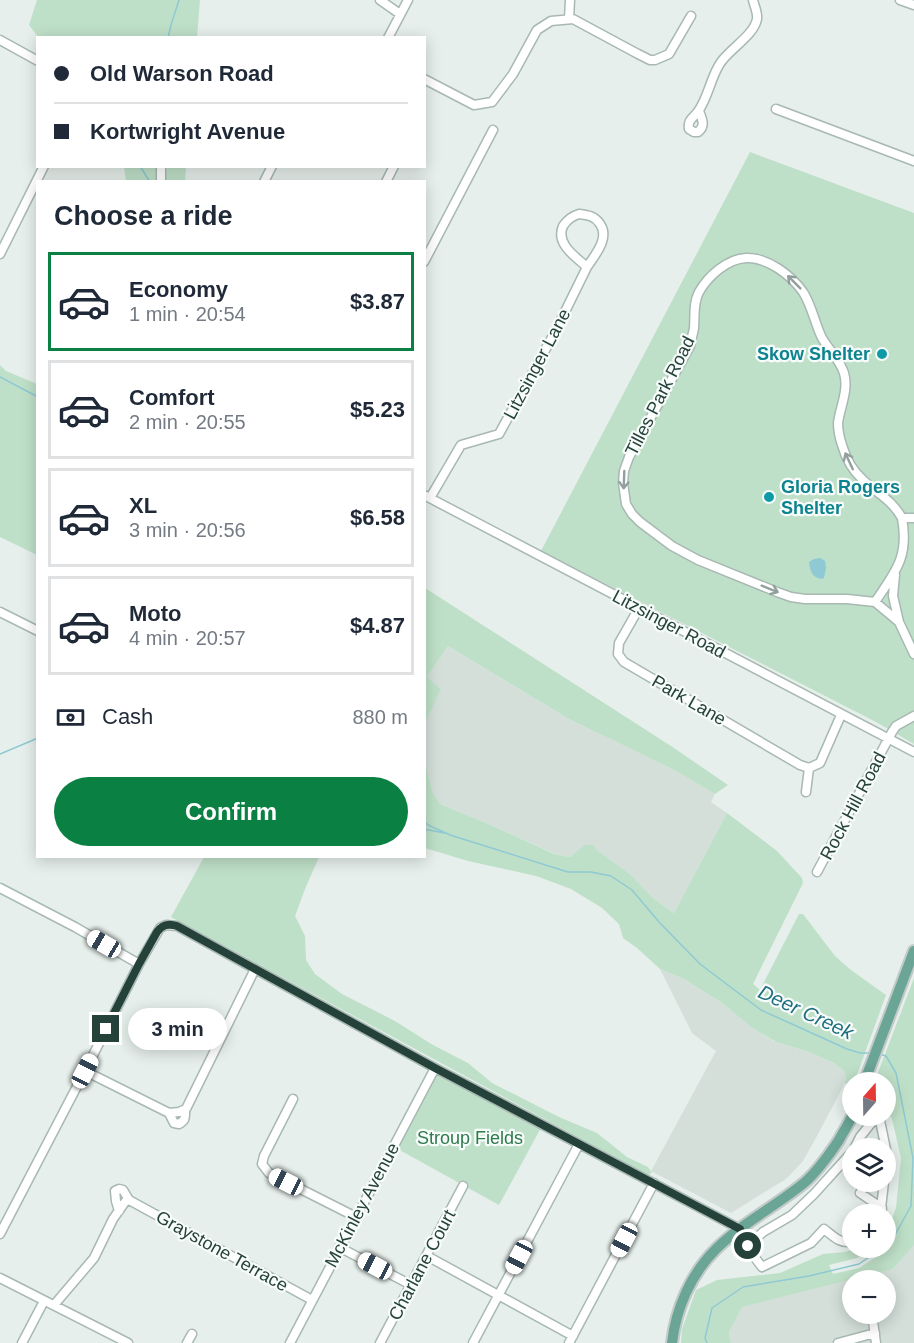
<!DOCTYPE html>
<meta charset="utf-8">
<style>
:root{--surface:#fff;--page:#f6f6f7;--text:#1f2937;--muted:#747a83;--line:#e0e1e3;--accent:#0b8043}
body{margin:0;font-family:Arial,sans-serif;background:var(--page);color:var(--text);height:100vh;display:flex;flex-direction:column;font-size:22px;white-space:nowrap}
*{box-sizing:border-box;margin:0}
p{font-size:20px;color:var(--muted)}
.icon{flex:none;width:33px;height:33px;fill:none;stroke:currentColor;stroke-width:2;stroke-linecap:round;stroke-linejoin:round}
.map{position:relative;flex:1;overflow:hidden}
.sheet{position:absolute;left:36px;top:180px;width:390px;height:678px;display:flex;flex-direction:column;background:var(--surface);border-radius:0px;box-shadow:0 3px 15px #0003}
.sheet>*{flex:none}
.guide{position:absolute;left:36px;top:36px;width:390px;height:132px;border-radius:0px;box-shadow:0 3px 15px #0003;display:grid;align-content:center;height:132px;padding:0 18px;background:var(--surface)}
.needle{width:39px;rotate:20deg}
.controls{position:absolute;left:842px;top:1072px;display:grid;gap:12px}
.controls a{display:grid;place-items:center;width:54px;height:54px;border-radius:50%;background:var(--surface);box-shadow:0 3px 15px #0003;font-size:30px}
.end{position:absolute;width:27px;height:27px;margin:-14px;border:8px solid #24423a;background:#fff;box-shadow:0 0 0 3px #fff}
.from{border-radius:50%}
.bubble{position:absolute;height:42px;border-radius:21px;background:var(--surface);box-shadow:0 3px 15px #0003;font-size:20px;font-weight:700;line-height:42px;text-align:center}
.car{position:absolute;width:18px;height:36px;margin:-18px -9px;border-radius:8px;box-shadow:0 0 4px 2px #0007;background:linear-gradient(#fff 24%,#345 0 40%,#fff 0 76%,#345 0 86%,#fff 0)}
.guide b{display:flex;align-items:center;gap:21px;height:57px;font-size:22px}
.guide b+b{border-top:2px solid var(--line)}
.guide i{width:15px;height:15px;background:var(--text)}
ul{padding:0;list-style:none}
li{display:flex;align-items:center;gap:18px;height:99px;margin:0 12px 9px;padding:0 6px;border:3px solid var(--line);border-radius:0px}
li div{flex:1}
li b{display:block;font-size:22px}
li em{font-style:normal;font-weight:700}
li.selected{border-color:var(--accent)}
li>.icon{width:54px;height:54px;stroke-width:1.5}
h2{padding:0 18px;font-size:27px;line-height:72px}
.pay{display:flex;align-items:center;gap:15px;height:66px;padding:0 18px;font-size:22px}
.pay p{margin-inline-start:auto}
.primary-button{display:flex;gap:12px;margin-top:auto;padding:12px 18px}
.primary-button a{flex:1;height:69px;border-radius:36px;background:var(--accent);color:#fff;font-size:24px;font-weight:700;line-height:69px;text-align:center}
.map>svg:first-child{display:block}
</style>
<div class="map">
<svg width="914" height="1343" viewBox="0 0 914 1343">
<rect width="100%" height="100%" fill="#e6efeb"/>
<path fill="#d4dfda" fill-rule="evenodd" d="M 448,646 L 569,719 L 674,770 L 715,794 L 711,802 L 727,813 L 674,913 L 655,900 L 630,874 L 598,851 L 593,845 L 584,845 L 570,857 L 555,854 L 491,825 L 440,804 L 432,791 L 425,760 L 424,723 L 441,689 L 427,677 Z
M 660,969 L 684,979 L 722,1003 L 752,1028 L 775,1042 L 809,1052 L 834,1063 L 844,1071 L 846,1077 L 845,1083 L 817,1136 L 803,1161 L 786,1179 L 731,1213 L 651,1171 L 716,1051 L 692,1033 Z
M 913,1245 L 914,1245 L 914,1343 L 731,1343 L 729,1332 L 741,1307 L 893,1269 ZM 852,1281 L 885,1281 L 885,1314 L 852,1314 Z"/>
<path fill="#bfe0c8" d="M 37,0 L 200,0 L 197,37 L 38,37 L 29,25 Z
M 750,152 L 914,213 L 914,744 L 876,722 L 541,551 Z
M 124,167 L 157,167 L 157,181 L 126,181 Z
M 167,167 L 186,167 L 185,181 L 165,181 Z
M 0,365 L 6,371 L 37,384 L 37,555 L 0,537 Z
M 425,588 L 671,746 L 728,785 L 715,794 L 674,770 L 569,719 L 448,646 L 427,677 L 441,689 L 425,723 Z
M 425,760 L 432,791 L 440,804 L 491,825 L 554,854 L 570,857 L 584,845 L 593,845 L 598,851 L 630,874 L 655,900 L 674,913 L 727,813 L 777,851 L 802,878 L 803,883 L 753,984 L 760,990 L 799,914 L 803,914 L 835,956 L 851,970 L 886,995 L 854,1083 L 852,1083 L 852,1087 L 848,1087 L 845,1083 L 846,1077 L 844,1071 L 834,1063 L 809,1052 L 776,1042 L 752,1028 L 722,1003 L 684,979 L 660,969 L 637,948 L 623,938 L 619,924 L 602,908 L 571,889 L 536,876 L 468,861 L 425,848 Z
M 204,857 L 319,857 L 305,889 L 295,916 L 305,936 L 306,960 L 315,974 L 342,994 L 395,1021 L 433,1045 L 468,1063 L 492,1083 L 559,1117 L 597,1133 L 627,1157 L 648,1167 L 652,1173 L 648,1175 L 171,917 Z
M 914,978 L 914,1245 L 893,1269 L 742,1307 L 729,1332 L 731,1343 L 681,1343 L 682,1329 L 696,1290 L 717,1280 L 780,1273 L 823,1254 L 845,1252 L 858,1248 L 874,1248 L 857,1258 L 829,1265 L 833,1274 L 859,1268 L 878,1256 L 878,1248 L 885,1248 L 885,1229 L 890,1224 L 896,1208 L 901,1158 L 892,1119 L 885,1107 L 885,1083 L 874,1083 Z
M 441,1073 L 542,1126 L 499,1205 L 396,1148 L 436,1075 Z"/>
<path fill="#8ec9d4" d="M 820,558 L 825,561 L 826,568 L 824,578 L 822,579 C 812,578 810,571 809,562 L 814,559 Z"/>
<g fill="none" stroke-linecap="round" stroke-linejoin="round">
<path stroke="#8ec9d4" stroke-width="1.5" d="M 168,38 L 171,25 L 179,0
M 140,166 L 150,182
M 0,377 L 38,397
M 0,754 L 38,738
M 424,821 L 428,825 L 450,835 L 568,872 L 591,872 L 611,876 L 632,890 L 659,922 L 700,964 L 761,1010 L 847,1049 L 860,1053 L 872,1053
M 424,829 L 444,833
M 879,1054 L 886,1056 L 896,1073 L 913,1158 L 911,1206 L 891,1242 L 885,1246
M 707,1343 L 705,1338 L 712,1308 L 743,1287 L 809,1276 L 859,1264 L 882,1248"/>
<defs>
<path id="minor" d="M 380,0 L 400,14
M 900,0 L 914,5
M 569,19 L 570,0
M 388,38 L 408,0
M 0,40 L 38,61
M 424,79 L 474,105 L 492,102 L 513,74 L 537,30 L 551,21 L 573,19 L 638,54 L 650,60 L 655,60 L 669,54 L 691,16
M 776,109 L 914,161
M 699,111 C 702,119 706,126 698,132 L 694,132 L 689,129 C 687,119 695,117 699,110 C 709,95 711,76 721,62 C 731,48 754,35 757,19 C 758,13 754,5 753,0
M 161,182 L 161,166
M 264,182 L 272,166
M 386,182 L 394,166
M 579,214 C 588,215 595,216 600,224 C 610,238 595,255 587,267 C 576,257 555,244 563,226 C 567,220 572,216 579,214 Z
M 0,254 L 44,166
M 424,262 L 493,130
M 424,495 L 914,752
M 430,498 L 461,445 L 499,434 L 555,332 L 587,267
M 902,518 C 891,499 878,494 863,480 C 853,471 846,459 842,445 C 840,439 838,429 838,423 C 840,407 849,390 844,373 C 840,360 829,350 822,338 C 815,324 812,306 803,292 C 791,275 767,257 746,258 C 727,259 708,276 699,292 C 693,303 695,316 694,328 C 693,334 691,340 690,346 L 629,457 L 624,471 L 623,483 L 626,504 L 632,514 L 640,522 L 672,546 L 698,560 L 777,592 L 791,597 L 805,599 L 847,599 L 875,602 L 899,622 L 914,654
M 895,575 L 893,596 L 899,622
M 875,602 C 896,571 909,557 902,518 L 914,518
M 639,608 L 619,643 L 618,654 L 624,662 L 800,765 L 809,768 L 820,763 L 841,715
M 0,612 L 38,631
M 806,792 L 809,768
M 817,872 L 892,732 L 896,726 L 914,716
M 0,888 L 75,927 L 139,964
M 85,1071 L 169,1113 L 179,1112 L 186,1109 L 255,969
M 293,1099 L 264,1156 L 262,1164 L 269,1173 L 356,1217
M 169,1113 L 174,1123 L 179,1124 C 186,1120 185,1117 185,1110
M 879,1116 L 888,1159 L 885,1162
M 854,1149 L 860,1137 L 877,1116
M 885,1176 L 887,1160
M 869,1182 L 860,1193 L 882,1208 L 881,1215
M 881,1208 L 884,1182
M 119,1211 L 116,1201 L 115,1191 L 119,1189 L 123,1190 L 129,1200
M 0,1234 L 85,1071 L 139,964 L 160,928 L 166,925 L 177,926 L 435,1068 L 740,1229 L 753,1255 L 762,1267 L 811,1243 L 824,1229 C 833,1236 841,1245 852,1241
M 748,1246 L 763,1232 L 792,1215 L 814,1194 L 852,1152
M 339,1247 L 411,1285
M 427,1256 L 573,1336
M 0,1278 L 128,1343
M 54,1305 L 94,1258 L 113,1219 L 125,1202 L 129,1200 L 312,1300
M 872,1314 L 876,1343
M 22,1343 L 44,1301
M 187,1343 L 192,1334
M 290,1343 L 435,1068
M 380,1343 L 463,1186
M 473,1343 L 579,1144
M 569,1343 L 654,1183
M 838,1343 L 875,1333"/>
<path id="major" d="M 864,1083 L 914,951
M 672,1343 C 676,1308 691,1274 716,1249 C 742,1223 776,1206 804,1183 C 818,1171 829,1155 839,1140 C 843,1132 849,1124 852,1116"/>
</defs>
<use href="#minor" stroke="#a8b8b2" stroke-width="11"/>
<use href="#major" stroke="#c2cac8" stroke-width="14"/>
<use href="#minor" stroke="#fff" stroke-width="8"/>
<use href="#major" stroke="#6aa596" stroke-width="10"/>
</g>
<defs><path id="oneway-shaft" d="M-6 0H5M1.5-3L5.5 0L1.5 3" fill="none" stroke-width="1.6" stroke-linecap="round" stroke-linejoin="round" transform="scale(1.5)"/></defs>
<g stroke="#92a09c">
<use href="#oneway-shaft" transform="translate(794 282) rotate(-135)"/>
<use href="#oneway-shaft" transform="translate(849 461) rotate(-115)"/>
<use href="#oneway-shaft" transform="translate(624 480) rotate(92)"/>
<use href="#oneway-shaft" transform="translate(770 589) rotate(22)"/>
</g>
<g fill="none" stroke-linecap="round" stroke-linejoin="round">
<path stroke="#24423a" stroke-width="8" d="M 106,1029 L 139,964 L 157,932 C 162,925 168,923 177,926 L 435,1068 L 740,1229 L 748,1246"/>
</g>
<g fill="#0f9aa8" stroke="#f7fbf9" stroke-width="2">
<circle cx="882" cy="354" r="6"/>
<circle cx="769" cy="497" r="6"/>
</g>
<g text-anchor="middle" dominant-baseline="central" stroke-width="4.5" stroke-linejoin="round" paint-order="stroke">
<g font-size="18" font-weight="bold" fill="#0d838f" stroke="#f7fbf9" text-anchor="end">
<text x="870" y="354">Skow Shelter</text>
<text x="781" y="487" text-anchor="start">Gloria Rogers<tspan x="781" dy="21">Shelter</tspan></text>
</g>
<g font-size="18" fill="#24423a" stroke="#f7fbf9">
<text transform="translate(537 364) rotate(-62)">Litzsinger Lane</text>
<text transform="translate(660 396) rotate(-63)">Tilles Park Road</text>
<text transform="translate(669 624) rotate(28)">Litzsinger Road</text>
<text transform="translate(689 700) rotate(30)">Park Lane</text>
<text transform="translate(853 806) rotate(-62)">Rock Hill Road</text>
<text transform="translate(362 1205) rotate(-62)">McKinley Avenue</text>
<text transform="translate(222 1251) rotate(29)">Graystone Terrace</text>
<text transform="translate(422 1265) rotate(-62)">Charlane Court</text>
</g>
<g font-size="18" fill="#2d7a4b" stroke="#f7fbf9">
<text x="470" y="1138">Stroup Fields</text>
</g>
<g font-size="20" font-style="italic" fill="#1c6f80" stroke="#f7fbf9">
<text transform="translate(806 1012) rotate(25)">Deer Creek</text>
</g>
</g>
</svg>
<div class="controls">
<a><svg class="needle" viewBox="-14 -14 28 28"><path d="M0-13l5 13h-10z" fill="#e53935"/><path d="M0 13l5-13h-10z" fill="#747a83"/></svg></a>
<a><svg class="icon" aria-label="layers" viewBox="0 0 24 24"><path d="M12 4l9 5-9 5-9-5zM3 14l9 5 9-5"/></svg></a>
<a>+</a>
<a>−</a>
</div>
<i class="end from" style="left:748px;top:1246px"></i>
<i class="end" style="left:106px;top:1029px"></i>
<div class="bubble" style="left:128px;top:1008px;width:99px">3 min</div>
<i class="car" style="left:104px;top:944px;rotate:300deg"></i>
<i class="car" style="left:85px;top:1071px;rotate:27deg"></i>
<i class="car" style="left:286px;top:1182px;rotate:297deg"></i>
<i class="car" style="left:624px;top:1240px;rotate:208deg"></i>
<i class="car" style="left:519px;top:1257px;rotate:208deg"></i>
<i class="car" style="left:375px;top:1266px;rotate:298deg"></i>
<div class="guide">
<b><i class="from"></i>Old Warson Road</b>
<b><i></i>Kortwright Avenue</b>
</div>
<section class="sheet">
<h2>Choose a ride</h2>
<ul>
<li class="selected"><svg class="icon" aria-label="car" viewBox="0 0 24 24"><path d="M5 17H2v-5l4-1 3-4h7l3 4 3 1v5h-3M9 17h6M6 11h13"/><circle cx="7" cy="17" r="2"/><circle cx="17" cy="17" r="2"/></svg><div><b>Economy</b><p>1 min · 20:54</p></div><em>$3.87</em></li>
<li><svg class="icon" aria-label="car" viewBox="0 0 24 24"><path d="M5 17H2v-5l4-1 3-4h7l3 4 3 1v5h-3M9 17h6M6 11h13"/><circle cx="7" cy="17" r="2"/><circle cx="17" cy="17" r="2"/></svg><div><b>Comfort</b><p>2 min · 20:55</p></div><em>$5.23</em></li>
<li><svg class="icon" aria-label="car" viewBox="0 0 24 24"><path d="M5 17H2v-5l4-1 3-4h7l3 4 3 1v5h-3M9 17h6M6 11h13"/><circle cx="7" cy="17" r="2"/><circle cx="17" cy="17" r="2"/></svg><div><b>XL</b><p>3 min · 20:56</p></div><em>$6.58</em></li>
<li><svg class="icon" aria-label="car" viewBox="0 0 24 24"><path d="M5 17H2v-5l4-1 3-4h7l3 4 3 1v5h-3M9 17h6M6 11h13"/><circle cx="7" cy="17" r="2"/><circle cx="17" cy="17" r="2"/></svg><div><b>Moto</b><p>4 min · 20:57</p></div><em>$4.87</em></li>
</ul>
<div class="pay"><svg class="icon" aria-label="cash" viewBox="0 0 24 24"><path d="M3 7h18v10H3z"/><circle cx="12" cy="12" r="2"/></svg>Cash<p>880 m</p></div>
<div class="primary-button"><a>Confirm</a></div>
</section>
</div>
